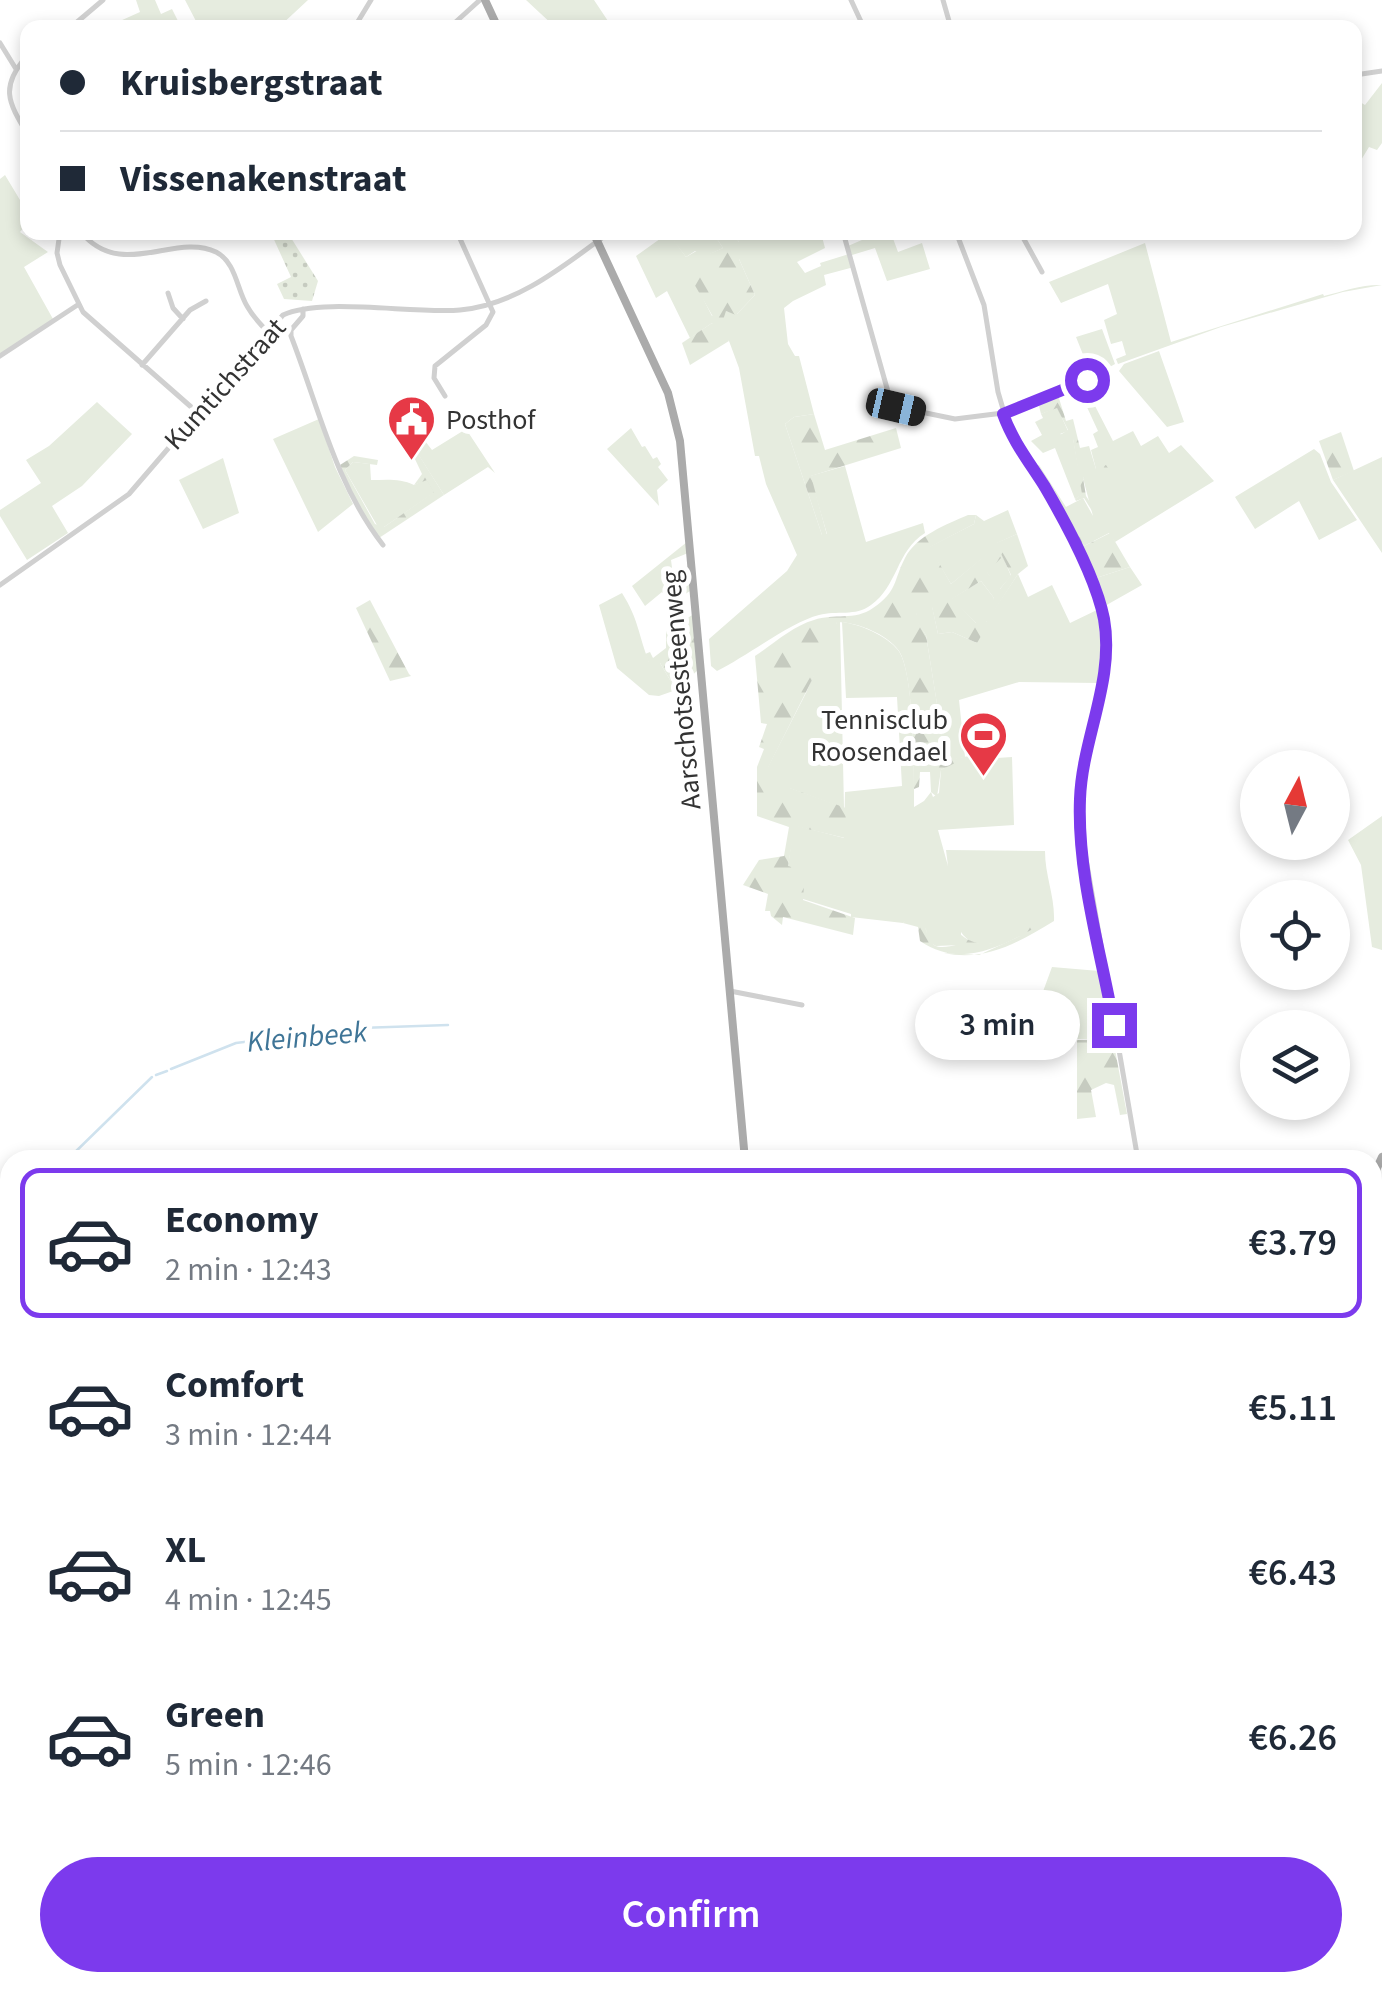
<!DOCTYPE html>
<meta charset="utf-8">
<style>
:root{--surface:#fff;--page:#f6f6f7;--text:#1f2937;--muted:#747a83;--line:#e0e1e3;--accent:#7c3aed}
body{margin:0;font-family:"Source Sans 3",sans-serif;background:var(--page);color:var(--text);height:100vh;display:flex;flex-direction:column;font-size:38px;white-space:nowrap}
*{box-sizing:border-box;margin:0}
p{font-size:32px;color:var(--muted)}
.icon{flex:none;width:55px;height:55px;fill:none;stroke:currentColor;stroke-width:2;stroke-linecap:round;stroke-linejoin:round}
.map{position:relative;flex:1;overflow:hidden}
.panel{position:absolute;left:0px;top:1150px;width:1382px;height:842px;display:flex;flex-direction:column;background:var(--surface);border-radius:30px 30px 0 0;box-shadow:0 5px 15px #0003}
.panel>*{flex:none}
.hud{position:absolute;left:20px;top:20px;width:1342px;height:220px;border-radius:20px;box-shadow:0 5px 15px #0003;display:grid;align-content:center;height:220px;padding:0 40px;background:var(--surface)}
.needle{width:65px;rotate:7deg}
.fabs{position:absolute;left:1240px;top:750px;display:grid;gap:20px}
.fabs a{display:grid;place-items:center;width:110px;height:110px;border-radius:50%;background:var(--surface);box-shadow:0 5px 15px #0003;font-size:50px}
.end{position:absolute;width:45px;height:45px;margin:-22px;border:12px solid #7c3aed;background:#fff;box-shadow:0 0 0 5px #fff}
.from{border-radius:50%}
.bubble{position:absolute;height:70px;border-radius:35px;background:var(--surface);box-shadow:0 5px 15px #0003;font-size:32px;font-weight:600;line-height:70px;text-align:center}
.car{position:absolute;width:30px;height:60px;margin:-30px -15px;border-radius:12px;box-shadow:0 0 8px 2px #0007;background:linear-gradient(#222 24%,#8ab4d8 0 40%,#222 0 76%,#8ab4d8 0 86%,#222 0)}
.hud b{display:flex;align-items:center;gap:35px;height:95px;font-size:38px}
.hud b+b{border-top:2px solid var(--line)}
.hud i{width:25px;height:25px;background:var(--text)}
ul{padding:18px 0 0;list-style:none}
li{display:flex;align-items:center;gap:30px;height:150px;margin:0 20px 15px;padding:0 20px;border:5px solid transparent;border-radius:20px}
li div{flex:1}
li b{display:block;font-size:38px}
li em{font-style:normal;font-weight:600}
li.active{border-color:var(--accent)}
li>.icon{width:90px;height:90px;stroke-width:1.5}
.action{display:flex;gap:20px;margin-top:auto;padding:20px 40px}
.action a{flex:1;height:115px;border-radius:60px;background:var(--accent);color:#fff;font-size:40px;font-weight:600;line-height:115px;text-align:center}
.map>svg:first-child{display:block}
</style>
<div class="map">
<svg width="1382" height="1992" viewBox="0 0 1382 1992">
<defs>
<pattern id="forest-firs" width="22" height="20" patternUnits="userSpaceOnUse" patternTransform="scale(2.5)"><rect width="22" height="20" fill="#e6ecdf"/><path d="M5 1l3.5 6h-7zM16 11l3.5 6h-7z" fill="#c6cbc0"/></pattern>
<pattern id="park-dots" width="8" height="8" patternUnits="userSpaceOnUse" patternTransform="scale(2.5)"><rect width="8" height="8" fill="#e6ecdf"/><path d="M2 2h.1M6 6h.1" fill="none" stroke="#c6cbc0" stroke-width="1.8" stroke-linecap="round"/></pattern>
</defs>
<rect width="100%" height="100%" fill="#fff"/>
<path fill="#e6ecdf" d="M 136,0 L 155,0 L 161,14 L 172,9 L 181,27 L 116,27 L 121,24 L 120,21 L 140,12 Z
M 185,0 L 308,0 L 279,27 L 195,28 L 198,25 Z
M 526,0 L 594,0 L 612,27 L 555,27 Z
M 1382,83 L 1382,143 L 1377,150 L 1369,147 L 1355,170 L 1355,107 L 1360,102 L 1365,105 Z
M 5,175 L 23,205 L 27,203 L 27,224 L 20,232 L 48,252 L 24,267 L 53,319 L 0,354 L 0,179 Z
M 663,233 L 713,233 L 723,248 L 708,255 L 695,251 L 686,257 L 673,240 L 712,316 L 726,311 L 737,314 L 755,295 L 739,259 L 739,242 L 733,233 L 779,233 L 781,236 L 788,233 L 821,233 L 825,248 L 797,262 L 805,273 L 821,266 L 820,263 L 849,254 L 854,267 L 824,275 L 826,285 L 793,301 L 784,308 L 788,344 L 795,356 L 799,356 L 814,414 L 794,417 L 785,424 L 822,535 L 827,534 L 810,476 L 845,466 L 866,542 L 923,523 L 925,533 C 896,551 898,586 871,605 C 855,617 837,610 819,615 C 791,622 747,656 717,671 L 711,666 L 709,639 L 787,571 L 797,555 L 766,484 L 759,456 L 755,456 L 739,368 L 729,341 L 712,323 L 690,338 L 667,291 L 656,298 L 636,256 L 664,236 Z
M 878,233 L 891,233 L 898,252 L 922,243 L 930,269 L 887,281 L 875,248 L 852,255 L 848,246 Z
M 1145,243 L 1171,342 L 1323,294 L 1324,296 C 1343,291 1364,284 1382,285 L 1343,292 L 1221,327 L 1118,364 L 1116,359 L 1126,355 L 1122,341 L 1111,344 L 1104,320 L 1117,314 L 1108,284 L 1061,303 L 1049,282 Z
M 1102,329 L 1115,364 L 1092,377 L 1076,337 Z
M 1159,351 L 1184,422 L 1167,427 L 1119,371 L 1124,364 Z
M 97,402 L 132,434 L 82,486 L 52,506 L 68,533 L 27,560 L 0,516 L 0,510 L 41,483 L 26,460 L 49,446 Z
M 1093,402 L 1113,441 L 1133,431 L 1141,446 L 1158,436 L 1169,453 L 1181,445 L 1214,481 L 1115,542 L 1109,533 L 1084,546 L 1064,508 L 1083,498 L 1093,516 L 1083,478 L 1096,469 L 1091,450 L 1098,447 L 1093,434 L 1098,431 L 1086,405 Z
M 1057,407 L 1068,431 L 1060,434 L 1073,438 L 1083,494 L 1075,499 L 1055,448 L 1043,453 L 1031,441 L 1042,435 L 1035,422 L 1043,418 L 1041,414 Z
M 319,419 L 335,467 L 353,504 L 318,532 L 273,439 Z
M 631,428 L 642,447 L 645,446 L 653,459 L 657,457 L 661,464 L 658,467 L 668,480 L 657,490 L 659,506 L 607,449 Z
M 466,429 L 495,473 L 488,467 L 444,495 L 411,443 L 422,437 L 432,450 Z
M 1314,449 L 1320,454 L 1331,482 L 1357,520 L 1319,540 L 1299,501 L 1255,529 L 1235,497 Z
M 1382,457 L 1382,553 L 1333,480 Z
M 223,458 L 239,513 L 203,529 L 179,480 Z
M 353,462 L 370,464 L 371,480 C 386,480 400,478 414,485 L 427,479 L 435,492 L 384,527 L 378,527 L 345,470 Z
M 1008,510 L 1017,534 L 997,543 L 1011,576 L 999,590 L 986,571 L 995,548 L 951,584 L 929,547 L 974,524 L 976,515 L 984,521 Z
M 687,542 L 688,553 L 671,560 L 673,575 L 669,582 L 672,584 L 689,571 L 690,591 L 671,603 L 662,592 L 645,606 L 632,586 Z
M 1130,567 L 1142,585 L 1103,607 L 1093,579 Z
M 1018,574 L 1028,597 L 1052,585 L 1070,623 L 1099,609 L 1103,655 L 1098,683 L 1019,682 L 959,700 L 965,757 L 946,761 L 926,635 L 915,619 L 917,612 L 932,606 L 938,634 L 952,632 L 977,643 L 976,623 L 951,599 L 981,581 L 994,598 L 986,622 Z
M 622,593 C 639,620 638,634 649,662 L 660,663 L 676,690 L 659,696 L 649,695 L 617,668 L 599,605 Z
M 837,622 L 840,622 L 844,808 L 789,788 L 767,769 L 806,693 Z
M 842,622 C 860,624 887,636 898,650 C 915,672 914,777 914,807 L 924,801 L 931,792 L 933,797 L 939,793 L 941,770 L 959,760 L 996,754 L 997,758 L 1012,757 L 1014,825 L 938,830 L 948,866 L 946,850 L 1045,851 C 1045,876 1055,896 1054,921 C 1019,942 986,962 944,953 L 979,955 L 1020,936 C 999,942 975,953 961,932 L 961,945 L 936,946 L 927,941 L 926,929 L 907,920 L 903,923 L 851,917 L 851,914 L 803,899 L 788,866 L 794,825 L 844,838 L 845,792 L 902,786 L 897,697 L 846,698 Z
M 1382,816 L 1382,950 L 1372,947 L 1361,865 L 1348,840 Z
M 1052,967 L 1099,971 L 1113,1039 L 1032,1039 L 1041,997 Z
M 130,1983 L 225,1983 L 230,1989 L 245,1983 L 257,1983 L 233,1992 L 129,1992 Z"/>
<path fill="url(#forest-firs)" d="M 713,233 L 733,233 L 739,242 L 739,259 L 755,295 L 736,315 L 726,311 L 723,320 L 716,322 L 670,242 L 673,239 L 686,257 L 700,249 L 709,254 L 723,248 Z
M 712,323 L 721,327 L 729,341 L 690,365 L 682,343 Z
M 1058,395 L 1066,421 L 1073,419 L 1080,448 L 1089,446 L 1096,469 L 1106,465 L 1108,468 L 1083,478 L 1086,496 L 1105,525 L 1102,527 L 1084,498 L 1076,501 L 1075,499 L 1082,494 L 1073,439 L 1063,441 L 1060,435 L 1068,430 L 1057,408 L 1041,414 L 1039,406 Z
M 814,414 L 825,450 L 896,428 L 901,448 L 811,476 L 827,535 L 822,535 L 785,424 L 794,417 Z
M 1341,432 L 1354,471 L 1333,480 L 1319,441 Z
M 414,435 L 417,440 L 412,444 L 444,495 L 379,538 L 358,507 L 340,465 L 354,456 L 378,460 L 377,465 L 353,462 L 345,470 L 375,524 L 384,527 L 434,492 L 427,480 L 414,485 L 422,474 L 406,440 Z
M 1039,465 L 1066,507 L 1084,546 L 1110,533 L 1130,567 L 1093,579 L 1055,500 L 1035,467 Z
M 968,515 L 976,515 L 974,524 L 930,547 L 951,584 L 995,547 L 1001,558 L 987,572 L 1000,589 L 1011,575 L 996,543 L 1017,534 L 1028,566 L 1018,574 L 987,622 L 982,618 L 982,611 L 989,606 L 994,598 L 981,581 L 952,599 L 984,631 L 977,643 L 952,632 L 938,634 L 932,607 L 917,613 L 916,619 L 926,635 L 946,760 L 975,755 L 976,758 L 959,761 L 941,770 L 937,797 L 931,792 L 930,772 L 920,772 L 919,787 L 914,789 C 914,762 913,672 899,651 C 887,634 857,622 837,622 L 835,634 L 768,768 L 790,780 L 790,788 L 846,808 L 845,838 L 795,826 L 788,866 L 805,871 L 803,900 L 855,918 L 853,935 L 783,917 L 782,925 L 771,916 L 770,911 L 765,911 L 768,894 L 743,885 L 759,860 L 784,856 L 789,827 L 757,816 L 757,767 L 764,749 L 759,747 L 767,724 L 761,723 L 755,656 C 773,644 793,626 814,620 C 834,613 855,621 873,608 C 898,591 893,581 905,558 C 916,536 947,524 968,515 Z
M 370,600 L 409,674 L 411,676 L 390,681 L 356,608 Z
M 694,614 L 698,670 L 676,690 L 660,663 L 649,663 L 645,654 L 650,652 L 653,658 L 666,648 L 666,631 Z
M 907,919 L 924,922 C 930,947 933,951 960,944 L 955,936 L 958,932 C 985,958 1011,935 1041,920 L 1042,924 C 1004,945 962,970 920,941 L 918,927 L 903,923 Z
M 1113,1039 L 1127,1114 L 1120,1115 L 1114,1085 L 1106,1083 L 1091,1090 L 1096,1117 L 1077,1119 L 1077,1040 Z"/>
<path fill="url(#park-dots)" d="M 271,233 L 288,233 L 318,281 L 312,301 L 284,299 L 277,284 L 291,277 Z"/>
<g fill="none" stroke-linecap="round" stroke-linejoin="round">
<path stroke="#cfe2ee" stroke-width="2.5" d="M 171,1069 L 236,1043 L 360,1028 L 448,1025
M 156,1075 L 167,1071
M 14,1160 L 15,1160
M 67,1160 L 152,1077
M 0,1197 L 10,1170 L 7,1163
M 0,1701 L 8,1704 L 3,1709 L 10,1717
M 157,1982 L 161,1992"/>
<path stroke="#d0d0d0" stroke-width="5" d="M 851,0 L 864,28
M 943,0 L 951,28
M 70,28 L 103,0
M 354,28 L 371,0
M 449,28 L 480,0
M 0,43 L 16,69
M 28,54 C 0,88 7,100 28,135
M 1355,75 L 1382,71
M 60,232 L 57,253 L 60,265 L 83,312 L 198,413
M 81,232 C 121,281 175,232 216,252 C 236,262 237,290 247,306 C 252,315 260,324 267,331
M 843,232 L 892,406 L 955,419 L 1003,413
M 956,232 L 984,305 L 998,392 L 1008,426 L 1056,506 L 1096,593 L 1103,617 L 1104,672 L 1084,756 L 1080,824 L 1138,1160
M 1020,232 L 1042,272
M 168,293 L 173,308 L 183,319
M 303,309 L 303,316 L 291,330 L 291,336 C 319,408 335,483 383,545
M 0,356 L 79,304
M 142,365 L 190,310 L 206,301
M 445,396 L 434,378 L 435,366 L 486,325 L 493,312 L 457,232
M 1003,414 L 1087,380
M 0,585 L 129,494 L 283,315 C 321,297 413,314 460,310 C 517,305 565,265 610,232
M 730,991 L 802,1005
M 1372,1288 L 1382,1292
M 1372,1810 L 1382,1805
M 0,1890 L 10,1908
M 34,1982 L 35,1992
M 683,1982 L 685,1992
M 1184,1982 L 1209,1992
M 1233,1982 L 1264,1992
M 1372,1982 L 1373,1992
M 389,1992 L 407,1985
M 935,1992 L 960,1982
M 1031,1992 L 1053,1988 L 1061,1982
M 1122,1992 L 1124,1982
M 1314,1992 L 1317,1982"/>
<path stroke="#ababab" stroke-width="8" d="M 485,0 L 498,28
M 593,232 L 668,393 L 680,441 L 745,1160
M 1372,1179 L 1382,1157
M 0,1591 L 10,1597
M 0,1870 L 10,1886
M 44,1982 L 45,1992
M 1199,1982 L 1228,1992
M 577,1983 L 594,1992
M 823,1992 C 856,1981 884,1983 917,1992
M 970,1992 L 988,1989
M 985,1992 L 1045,1982"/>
<path stroke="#888" stroke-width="2.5" stroke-dasharray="10 8" stroke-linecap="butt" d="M 0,1668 L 10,1671
M 473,1982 L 480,1992"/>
</g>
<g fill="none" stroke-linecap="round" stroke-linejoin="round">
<path stroke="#7c3aed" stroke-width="12" d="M 1087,380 L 1003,414 C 1013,442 1030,463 1045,487 C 1066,523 1096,578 1104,619 C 1115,680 1082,739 1080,799 C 1077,874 1101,952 1114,1025"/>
</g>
<defs>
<symbol id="civic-pin" viewBox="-11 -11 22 30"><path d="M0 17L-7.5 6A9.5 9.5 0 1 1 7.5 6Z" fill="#e63946" stroke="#fff"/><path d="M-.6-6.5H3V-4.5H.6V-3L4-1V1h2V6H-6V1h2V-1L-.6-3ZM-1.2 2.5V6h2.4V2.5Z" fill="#fff"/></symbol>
<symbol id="stadium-pin" viewBox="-11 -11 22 30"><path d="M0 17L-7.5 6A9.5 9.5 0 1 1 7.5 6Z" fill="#e63946" stroke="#fff"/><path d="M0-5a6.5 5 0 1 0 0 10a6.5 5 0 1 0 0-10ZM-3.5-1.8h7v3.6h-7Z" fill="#fff"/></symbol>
</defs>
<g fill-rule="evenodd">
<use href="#civic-pin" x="384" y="392" width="55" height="75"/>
<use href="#stadium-pin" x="956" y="708" width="55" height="75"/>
</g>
<g text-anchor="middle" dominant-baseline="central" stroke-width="10" stroke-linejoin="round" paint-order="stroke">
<g font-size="28" fill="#333" stroke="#fff">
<text transform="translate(225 384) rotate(-48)">Kumtichstraat</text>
<text transform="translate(681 690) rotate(-95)">Aarschotsesteenweg</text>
</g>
<g font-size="28" fill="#333" stroke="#fff" text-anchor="start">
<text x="446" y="420">Posthof</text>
<text x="948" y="720" text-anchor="end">Tennisclub<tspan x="948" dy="32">Roosendael</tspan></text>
</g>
<g font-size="30" font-style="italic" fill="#3f7597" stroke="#fff">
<text transform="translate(307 1037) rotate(-5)">Kleinbeek</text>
</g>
</g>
</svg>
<div class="fabs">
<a><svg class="needle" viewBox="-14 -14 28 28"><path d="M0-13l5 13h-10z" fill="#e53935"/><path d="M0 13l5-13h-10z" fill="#747a83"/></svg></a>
<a><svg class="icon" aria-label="locate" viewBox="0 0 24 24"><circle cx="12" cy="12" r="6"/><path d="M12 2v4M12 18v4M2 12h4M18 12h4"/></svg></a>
<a><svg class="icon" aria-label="layers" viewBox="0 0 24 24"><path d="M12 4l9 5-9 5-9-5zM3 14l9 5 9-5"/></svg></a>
</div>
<i class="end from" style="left:1087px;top:380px"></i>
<i class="end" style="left:1114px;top:1025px"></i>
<div class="bubble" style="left:915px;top:990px;width:165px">3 min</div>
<i class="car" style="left:896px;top:407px;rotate:103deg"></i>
<div class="hud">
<b><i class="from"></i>Kruisbergstraat</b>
<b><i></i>Vissenakenstraat</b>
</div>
<section class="panel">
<ul>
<li class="active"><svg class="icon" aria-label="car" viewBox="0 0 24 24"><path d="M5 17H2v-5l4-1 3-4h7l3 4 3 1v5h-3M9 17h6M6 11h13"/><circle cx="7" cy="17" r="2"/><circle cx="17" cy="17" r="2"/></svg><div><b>Economy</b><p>2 min · 12:43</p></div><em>€3.79</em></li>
<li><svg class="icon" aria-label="car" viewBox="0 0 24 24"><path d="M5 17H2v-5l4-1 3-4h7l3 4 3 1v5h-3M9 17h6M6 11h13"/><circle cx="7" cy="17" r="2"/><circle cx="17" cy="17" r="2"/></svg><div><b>Comfort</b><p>3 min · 12:44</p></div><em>€5.11</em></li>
<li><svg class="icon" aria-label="car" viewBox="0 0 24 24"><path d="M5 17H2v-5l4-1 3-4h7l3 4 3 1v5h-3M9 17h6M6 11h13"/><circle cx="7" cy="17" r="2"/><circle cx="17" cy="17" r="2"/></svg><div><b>XL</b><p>4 min · 12:45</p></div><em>€6.43</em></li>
<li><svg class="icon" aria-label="car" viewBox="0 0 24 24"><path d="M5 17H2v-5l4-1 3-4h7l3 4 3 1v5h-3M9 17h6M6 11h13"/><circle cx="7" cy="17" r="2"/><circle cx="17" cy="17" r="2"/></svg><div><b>Green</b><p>5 min · 12:46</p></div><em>€6.26</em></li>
</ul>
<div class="action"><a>Confirm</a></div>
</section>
</div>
